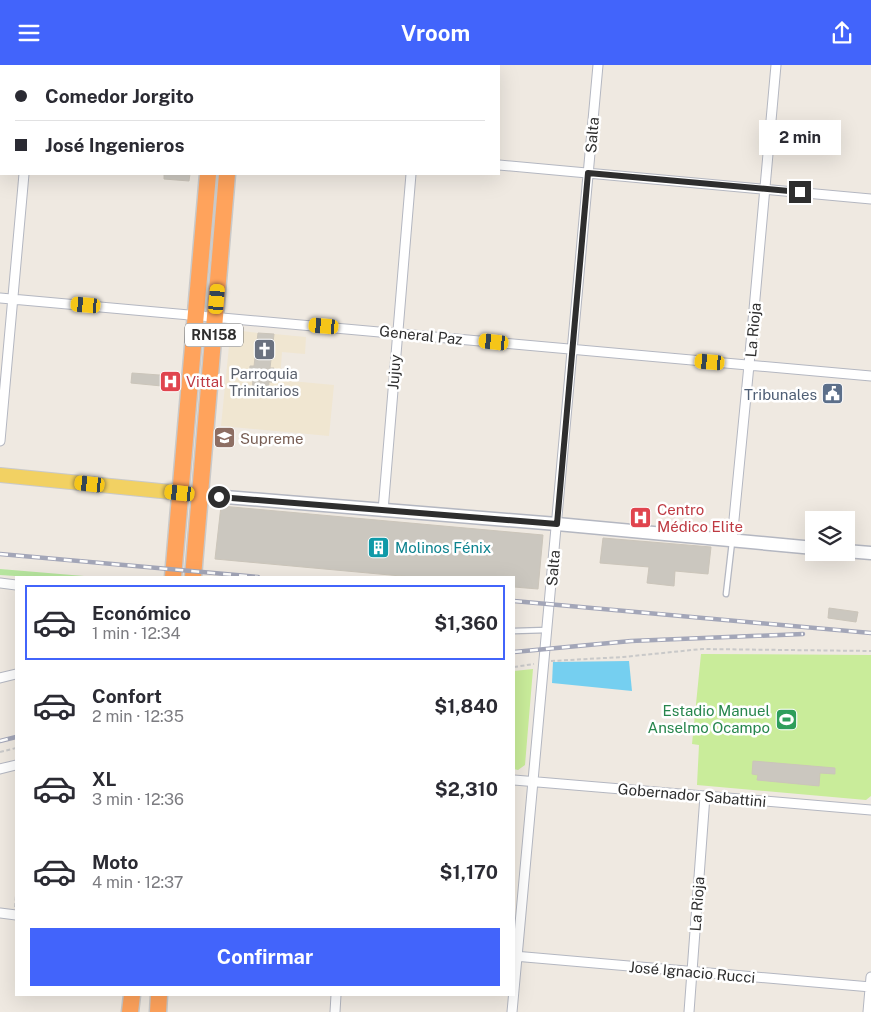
<!DOCTYPE html>
<html lang="es">
<meta charset="utf-8">
<style>
:root{--surface:#fff;--page:#f7f7f7;--text:#2b2b33;--muted:#7c7c81;--line:#e1e1e2;--accent:#4264fb}
body{margin:0;font-family:"Public Sans",sans-serif;background:var(--page);color:var(--text);height:100vh;display:flex;flex-direction:column;font-size:19px;white-space:nowrap}
*{box-sizing:border-box;margin:0}
p{font-size:16px;color:var(--muted)}
.icon{flex:none;width:28px;height:28px;fill:none;stroke:currentColor;stroke-width:2;stroke-linecap:round;stroke-linejoin:round}
.map{position:relative;flex:1;overflow:hidden}
.panel{position:absolute;left:15px;top:511px;width:500px;height:420px;display:flex;flex-direction:column;background:var(--surface);border-radius:0px;box-shadow:0 5px 20px #0002}
.panel>*{flex:none}
.guide{position:absolute;left:0px;top:0px;width:500px;height:110px;box-shadow:0 5px 20px #0002;display:grid;align-content:center;height:110px;padding:0 15px;background:var(--surface)}
.fabs{position:absolute;left:805px;top:446px;display:grid;gap:10px}
.fabs a{display:grid;place-items:center;width:50px;height:50px;border-radius:0px;background:var(--surface);box-shadow:0 5px 20px #0002;font-size:25px}
.end{position:absolute;width:22px;height:22px;margin:-11px;border:6px solid #2e2e2e;background:#fff;box-shadow:0 0 0 2px #fff}
.from{border-radius:50%}
.bubble{position:absolute;height:35px;border-radius:0px;background:var(--surface);box-shadow:0 5px 20px #0002;font-size:16px;font-weight:700;line-height:35px;text-align:center}
.car{position:absolute;width:15px;height:30px;margin:-15px -8px;border-radius:6px;box-shadow:0 0 4px 1px #0007;background:linear-gradient(#f5c518 24%,#345 0 40%,#f5c518 0 76%,#345 0 86%,#f5c518 0)}
.guide b{display:flex;align-items:center;gap:18px;height:48px;font-size:19px}
.guide b+b{border-top:1px solid var(--line)}
.guide i{width:12px;height:12px;background:var(--text)}
ul{padding:9px 0 0;list-style:none}
li{display:flex;align-items:center;gap:15px;height:75px;margin:0 10px 8px;padding:0 5px;border:2px solid transparent;border-radius:0px}
li div{flex:1}
li b{display:block;font-size:19px}
li em{font-style:normal;font-weight:700}
li.on{border-color:var(--accent)}
li>.icon{width:45px;height:45px;stroke-width:1.5}
.cta{display:flex;gap:10px;margin-top:auto;padding:10px 15px}
.cta a{flex:1;height:58px;border-radius:0px;background:var(--accent);color:#fff;font-size:20px;font-weight:700;line-height:58px;text-align:center}
header{display:flex;justify-content:space-between;align-items:center;height:65px;padding:0 15px;background:var(--accent);color:#fff;font-size:22px;font-weight:700}
.map>svg:first-child{display:block}
</style>
<header><svg class="icon" aria-label="menu" viewBox="0 0 24 24"><path d="M4 6h16M4 12h16M4 18h16"/></svg>Vroom<svg class="icon" aria-label="share" viewBox="0 0 24 24"><path d="M12 15V3M7 8l5-5 5 5M5 13v7h14v-7"/></svg></header>
<div class="map">
<svg width="871" height="947" viewBox="0 0 871 947">
<rect width="100%" height="100%" fill="#efe9e1"/>
<path fill="#f0e6d1" d="M 235,265 L 258,268 L 254,301 L 250,301 L 249,314 L 253,315 L 252,325 L 268,327 L 269,317 L 272,317 L 274,304 L 270,303 L 274,269 L 306,272 L 305,289 L 282,287 L 280,315 L 334,320 L 329,371 L 221,361 L 230,271 Z"/>
<path fill="#b6e59e" d="M 0,504 L 96,512 L 30,512 L 0,510 Z"/>
<path fill="#c9ec9a" d="M 701,589 L 871,590 L 871,731 L 866,735 L 697,720 L 699,680 L 692,679 Z
M 533,604 L 525,700 L 518,705 L 514,704 L 514,606 Z"/>
<path fill="#75cff0" d="M 629,596 L 632,626 L 552,618 L 553,597 Z"/>
<path fill="#cbc7bf" stroke="#cbc5ba" d="M 164,109 L 190,109 L 189,116 L 164,114 Z
M 258,268 L 274,269 L 270,303 L 274,303 L 272,317 L 269,317 L 268,327 L 252,325 L 253,315 L 249,314 L 250,301 L 254,301 Z
M 132,308 L 173,311 L 172,322 L 131,318 Z
M 221,441 L 543,470 L 538,524 L 514,522 L 514,512 L 412,512 L 215,494 Z
M 603,473 L 711,482 L 708,509 L 675,506 L 674,521 L 647,518 L 649,502 L 600,498 Z
M 829,543 L 858,547 L 856,557 L 828,553 Z
M 753,696 L 835,703 L 835,709 L 820,708 L 819,721 L 757,715 L 758,710 L 752,709 Z"/>
<g fill="none" stroke-linecap="round" stroke-linejoin="round">
<defs>
<path id="lane" d="M 726,529 L 732,477
M 514,566 L 547,565"/>
<path id="street" d="M 33,1 L 33,0
M 420,1 L 420,0
M 0,56 L 1,56
M 499,100 L 871,134
M 0,233 L 871,311
M 0,376 L 24,109
M 383,446 L 411,109
M 732,475 L 749,300 L 776,0
M 0,518 L 16,520
M 0,613 L 16,609
M 0,704 L 16,700
M 514,715 L 871,745
M 0,848 L 16,850
M 514,891 L 871,922
M 335,947 L 336,930
M 512,947 L 598,0
M 689,947 L 705,731
M 868,947 L 871,912"/>
<path id="secondary" d="M 201,430 L 557,459 L 814,483
M 846,486 L 871,488"/>
<path id="primary" d="M 0,410 L 201,430"/>
<path id="highway" d="M 217,1 L 217,0
M 236,1 L 237,0
M 173,512 L 208,109
M 193,512 L 227,109
M 130,947 L 132,930
M 158,947 L 159,930"/>
</defs>
<use href="#lane" stroke="#b4b7c1" stroke-width="7"/>
<use href="#street" stroke="#b4b7c1" stroke-width="11"/>
<use href="#secondary" stroke="#b4b7c1" stroke-width="15"/>
<use href="#primary" stroke="#c9c9c9" stroke-width="16"/>
<use href="#highway" stroke="#c9c9c9" stroke-width="19"/>
<path stroke="#c9c9c9" stroke-width="2" stroke-dasharray="4 2.5" stroke-linecap="butt" d="M 551,596 L 623,592 L 702,584 L 871,586
M 514,602 L 534,599
M 0,687 L 16,683
M 15,842 L 16,830"/>
<use href="#lane" stroke="#fff" stroke-width="4.5"/>
<use href="#street" stroke="#fff" stroke-width="9"/>
<use href="#secondary" stroke="#fff" stroke-width="12"/>
<use href="#primary" stroke="#f2d163" stroke-width="14"/>
<use href="#highway" stroke="#ffa35c" stroke-width="16"/>
<defs>
<path id="rail" d="M 0,489 L 258,512
M 514,536 L 871,568
M 514,587 L 631,576 L 803,569
M 0,676 L 16,672"/>
</defs>
<use href="#rail" stroke="#a3a6b8" stroke-width="4.5"/>
<use href="#rail" stroke="#fff" stroke-width="2.5" stroke-dasharray="8" stroke-linecap="butt"/>
</g>
<g fill="none" stroke-linecap="round" stroke-linejoin="round">
<path stroke="#2e2e2e" stroke-width="6" d="M 219,432 L 557,459 L 588,108 L 800,127"/>
</g>
<defs>
<symbol id="church-square" viewBox="-11 -11 22 22"><rect x="-9" y="-9" width="18" height="18" rx="4" fill="#6b7280" stroke="#fff"/><path d="M-1.2-6h2.4v3.5h3.3v2.4h-3.3V6h-2.4V-.1h-3.3v-2.4h3.3Z" fill="#fff"/></symbol>
<symbol id="hospital-square" viewBox="-11 -11 22 22"><rect x="-9" y="-9" width="18" height="18" rx="4" fill="#e0444e" stroke="#fff"/><path d="M-5-5h3v3.5h4V-5h3V5h-3V1.5h-4V5h-3Z" fill="#fff"/></symbol>
<symbol id="civic-square" viewBox="-11 -11 22 22"><rect x="-9" y="-9" width="18" height="18" rx="4" fill="#5c6f8a" stroke="#fff"/><path d="M-.6-6.5H3V-4.5H.6V-3L4-1V1h2V6H-6V1h2V-1L-.6-3ZM-1.2 2.5V6h2.4V2.5Z" fill="#fff"/></symbol>
<symbol id="school-square" viewBox="-11 -11 22 22"><rect x="-9" y="-9" width="18" height="18" rx="4" fill="#8d6e63" stroke="#fff"/><path d="M0-5L7-2L0 1L-7-2ZM-4 1L0 2.5L4 1V4Q0 6-4 4Z" fill="#fff"/></symbol>
<symbol id="building-square" viewBox="-11 -11 22 22"><rect x="-9" y="-9" width="18" height="18" rx="4" fill="#0f9aa8" stroke="#fff"/><path d="M-4-6H4V6H1V3H-1V6H-4ZM-2.5-4.3h1.7v1.8h-1.7ZM.8-4.3h1.7v1.8H.8ZM-2.5-1h1.7V.8h-1.7ZM.8-1h1.7V.8H.8Z" fill="#fff"/></symbol>
<symbol id="stadium-square" viewBox="-11 -11 22 22"><rect x="-9" y="-9" width="18" height="18" rx="4" fill="#2e9e5b" stroke="#fff"/><path d="M0-5a6.5 5 0 1 0 0 10a6.5 5 0 1 0 0-10ZM-3.5-1.8h7v3.6h-7Z" fill="#fff"/></symbol>
</defs>
<g fill-rule="evenodd">
<use href="#church-square" x="252" y="272" width="25" height="25"/>
<use href="#hospital-square" x="158" y="304" width="25" height="25"/>
<use href="#civic-square" x="820" y="316" width="25" height="25"/>
<use href="#school-square" x="212" y="360" width="25" height="25"/>
<use href="#hospital-square" x="628" y="440" width="25" height="25"/>
<use href="#building-square" x="366" y="470" width="25" height="25"/>
<use href="#stadium-square" x="774" y="642" width="25" height="25"/>
</g>
<g text-anchor="middle" dominant-baseline="central" stroke-width="5" stroke-linejoin="round" paint-order="stroke">
<rect fill="#fff" stroke="#6d6d6d" stroke-width="1" x="185" y="258.5" width="58" height="23" rx="4"/>
<g font-size="14" font-weight="bold" fill="#2e2e2e">
<text x="214" y="270">RN158</text>
</g>
<g font-size="15" fill="#2e2e2e" stroke="#fff">
<text transform="translate(592 70) rotate(-85)">Salta</text>
<text transform="translate(753 265) rotate(-85)">La Rioja</text>
<text transform="translate(421 270) rotate(6)">General Paz</text>
<text transform="translate(394 307) rotate(-86)">Jujuy</text>
<text transform="translate(553 503) rotate(-85)">Salta</text>
<text transform="translate(692 730) rotate(5)">Gobernador Sabattini</text>
<text transform="translate(697 839) rotate(-86)">La Rioja</text>
<text transform="translate(692 907) rotate(5)">José Ignacio Rucci</text>
</g>
<g font-size="15" fill="#5b616d" stroke="#fff">
<text x="264" y="308">Parroquia<tspan x="264" dy="17">Trinitarios</tspan></text>
</g>
<g font-size="15" fill="#be3a42" stroke="#fff" text-anchor="start">
<text x="186" y="316">Vittal</text>
<text x="657" y="444">Centro<tspan x="657" dy="17">Médico Elite</tspan></text>
</g>
<g font-size="15" fill="#4e5e75" stroke="#fff" text-anchor="end">
<text x="817" y="329">Tribunales</text>
</g>
<g font-size="15" fill="#785e54" stroke="#fff" text-anchor="start">
<text x="240" y="373">Supreme</text>
</g>
<g font-size="15" fill="#0d838f" stroke="#fff" text-anchor="start">
<text x="395" y="482">Molinos Fénix</text>
</g>
<g font-size="15" fill="#27864d" stroke="#fff" text-anchor="end">
<text x="770" y="645">Estadio Manuel<tspan x="770" dy="17">Anselmo Ocampo</tspan></text>
</g>
</g>
</svg>
<div class="fabs">
<a><svg class="icon" aria-label="layers" viewBox="0 0 24 24"><path d="M12 4l9 5-9 5-9-5zM3 14l9 5 9-5"/></svg></a>
</div>
<i class="end from" style="left:219px;top:432px"></i>
<i class="end" style="left:800px;top:127px"></i>
<div class="bubble" style="left:759px;top:55px;width:82px">2 min</div>
<i class="car" style="left:217px;top:234px;rotate:5deg"></i>
<i class="car" style="left:86px;top:240px;rotate:275deg"></i>
<i class="car" style="left:324px;top:261px;rotate:275deg"></i>
<i class="car" style="left:494px;top:277px;rotate:276deg"></i>
<i class="car" style="left:710px;top:297px;rotate:275deg"></i>
<i class="car" style="left:90px;top:419px;rotate:276deg"></i>
<i class="car" style="left:180px;top:428px;rotate:276deg"></i>
<div class="guide">
<b><i class="from"></i>Comedor Jorgito</b>
<b><i></i>José Ingenieros</b>
</div>
<section class="panel">
<ul>
<li class="on"><svg class="icon" aria-label="car" viewBox="0 0 24 24"><path d="M5 17H2v-5l4-1 3-4h7l3 4 3 1v5h-3M9 17h6M6 11h13"/><circle cx="7" cy="17" r="2"/><circle cx="17" cy="17" r="2"/></svg><div><b>Económico</b><p>1 min · 12:34</p></div><em>$1,360</em></li>
<li><svg class="icon" aria-label="car" viewBox="0 0 24 24"><path d="M5 17H2v-5l4-1 3-4h7l3 4 3 1v5h-3M9 17h6M6 11h13"/><circle cx="7" cy="17" r="2"/><circle cx="17" cy="17" r="2"/></svg><div><b>Confort</b><p>2 min · 12:35</p></div><em>$1,840</em></li>
<li><svg class="icon" aria-label="car" viewBox="0 0 24 24"><path d="M5 17H2v-5l4-1 3-4h7l3 4 3 1v5h-3M9 17h6M6 11h13"/><circle cx="7" cy="17" r="2"/><circle cx="17" cy="17" r="2"/></svg><div><b>XL</b><p>3 min · 12:36</p></div><em>$2,310</em></li>
<li><svg class="icon" aria-label="car" viewBox="0 0 24 24"><path d="M5 17H2v-5l4-1 3-4h7l3 4 3 1v5h-3M9 17h6M6 11h13"/><circle cx="7" cy="17" r="2"/><circle cx="17" cy="17" r="2"/></svg><div><b>Moto</b><p>4 min · 12:37</p></div><em>$1,170</em></li>
</ul>
<div class="cta"><a>Confirmar</a></div>
</section>
</div>
